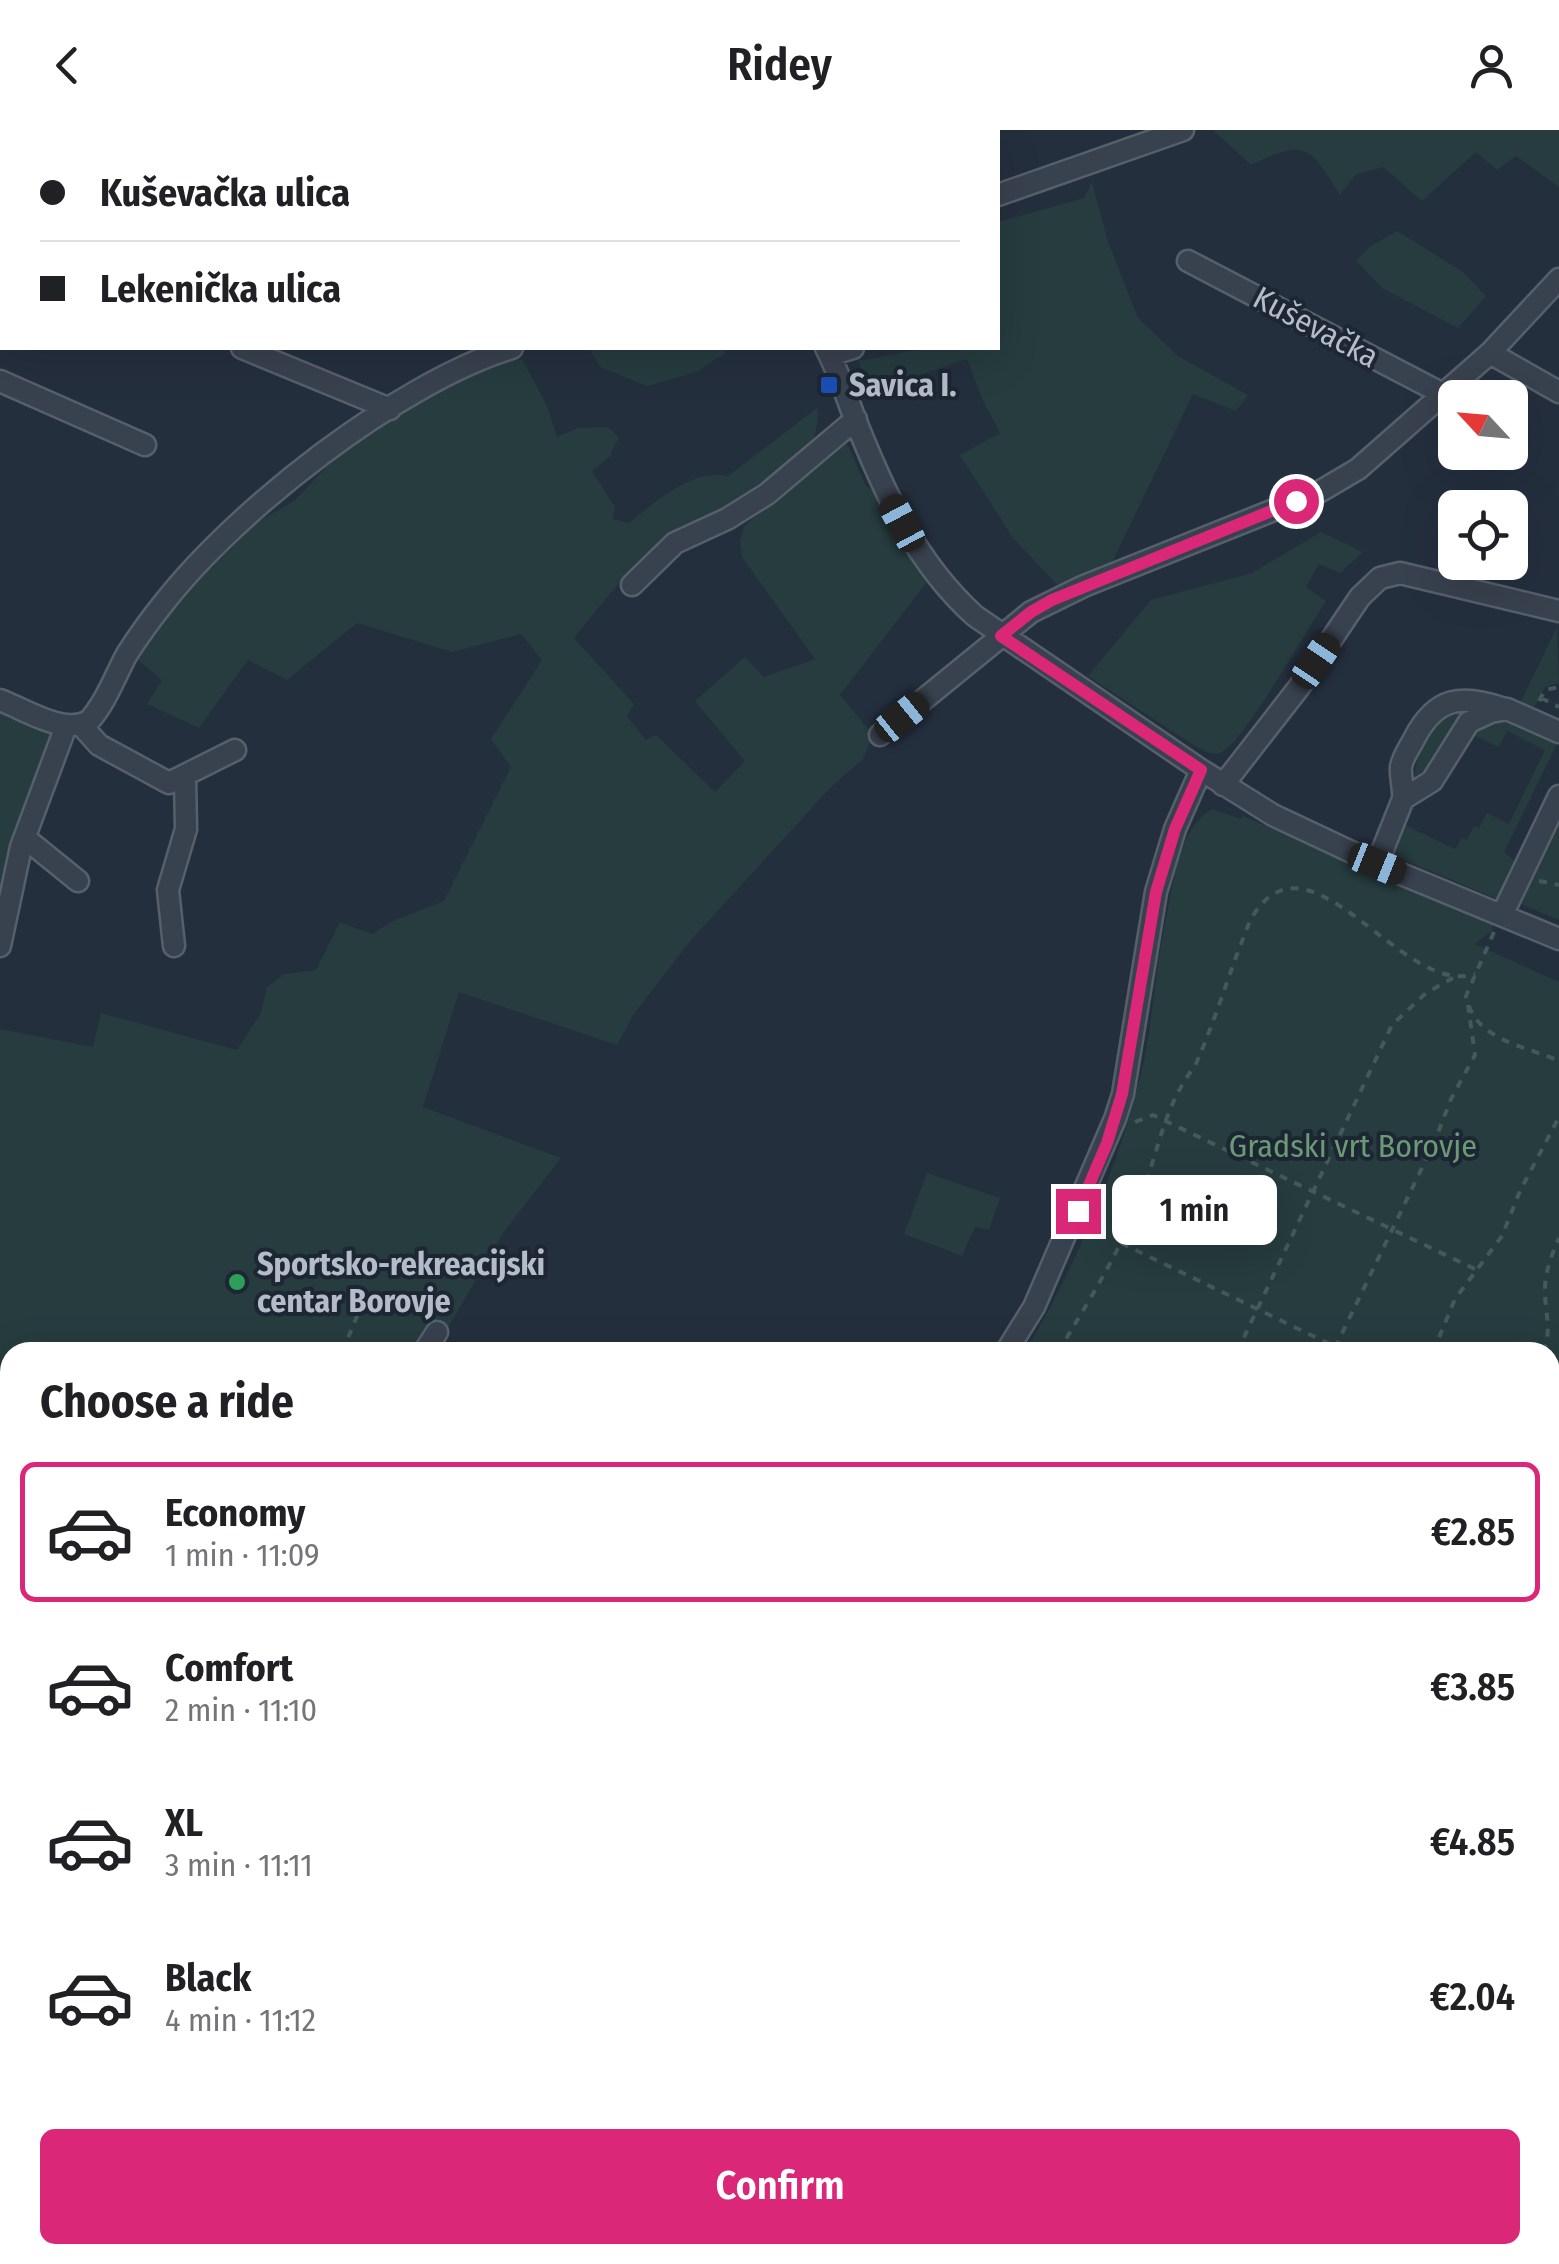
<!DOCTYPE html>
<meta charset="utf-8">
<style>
:root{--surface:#fff;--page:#f6f6f6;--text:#202124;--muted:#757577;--line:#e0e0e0;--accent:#db2777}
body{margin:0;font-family:"Fira Sans Condensed",sans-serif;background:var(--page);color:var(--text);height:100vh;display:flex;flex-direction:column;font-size:38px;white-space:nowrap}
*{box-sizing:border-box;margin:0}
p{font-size:32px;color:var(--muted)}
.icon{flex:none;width:55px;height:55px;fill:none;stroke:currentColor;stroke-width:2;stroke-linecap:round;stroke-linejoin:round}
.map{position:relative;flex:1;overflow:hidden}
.side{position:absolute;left:0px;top:1212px;width:1560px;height:922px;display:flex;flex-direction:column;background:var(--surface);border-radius:30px 30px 0 0;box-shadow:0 10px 40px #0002}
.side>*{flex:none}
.guide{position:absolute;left:0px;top:0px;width:1000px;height:220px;box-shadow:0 10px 40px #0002;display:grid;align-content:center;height:220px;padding:0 40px;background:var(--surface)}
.needle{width:65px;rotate:296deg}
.tools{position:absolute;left:1438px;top:250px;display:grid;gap:20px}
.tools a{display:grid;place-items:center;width:90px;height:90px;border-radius:15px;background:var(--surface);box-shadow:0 10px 40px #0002;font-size:50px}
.end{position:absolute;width:45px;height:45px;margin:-22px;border:12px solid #db2777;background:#fff;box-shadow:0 0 0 5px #fff}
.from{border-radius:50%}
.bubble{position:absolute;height:70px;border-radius:15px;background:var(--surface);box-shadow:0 10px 40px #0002;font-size:32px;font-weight:600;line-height:70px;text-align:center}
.car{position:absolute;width:30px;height:60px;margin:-30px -15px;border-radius:12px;box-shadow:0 0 8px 2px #0007;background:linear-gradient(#222 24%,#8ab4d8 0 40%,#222 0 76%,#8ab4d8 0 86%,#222 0)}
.guide b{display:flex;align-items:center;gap:35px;height:95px;font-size:38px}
.guide b+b{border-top:2px solid var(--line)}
.guide i{width:25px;height:25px;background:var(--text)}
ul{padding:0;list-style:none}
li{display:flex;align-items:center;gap:30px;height:140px;margin:0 20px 15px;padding:0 20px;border:5px solid transparent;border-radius:15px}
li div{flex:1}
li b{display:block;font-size:38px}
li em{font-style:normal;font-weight:600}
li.selected{border-color:var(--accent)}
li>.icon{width:90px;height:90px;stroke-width:1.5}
h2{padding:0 40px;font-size:45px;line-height:120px}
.action{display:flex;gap:20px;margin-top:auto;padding:20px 40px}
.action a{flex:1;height:115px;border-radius:15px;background:var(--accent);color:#fff;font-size:40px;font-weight:600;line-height:115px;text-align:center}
header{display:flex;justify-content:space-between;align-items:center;height:130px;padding:0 40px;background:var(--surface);font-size:45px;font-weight:600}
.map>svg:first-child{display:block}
</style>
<header><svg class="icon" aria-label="back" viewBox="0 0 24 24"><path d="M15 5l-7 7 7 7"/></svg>Ridey<svg class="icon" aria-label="person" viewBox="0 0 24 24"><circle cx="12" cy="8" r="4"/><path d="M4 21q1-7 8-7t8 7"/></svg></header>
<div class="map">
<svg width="1559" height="2134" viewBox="0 0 1559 2134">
<rect width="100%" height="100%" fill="#242f3e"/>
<path fill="#263c3f" d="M 1213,0 L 1559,0 L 1559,57 L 1516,26 L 1497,40 L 1476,22 L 1422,71 L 1383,37 L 1356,44 L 1340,65 C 1310,16 1306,8 1251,35 Z
M 1092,52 L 1108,112 L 1138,188 L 1178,226 L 1248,265 L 1236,281 L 1193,264 L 1109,439 L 1060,458 L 1013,408 L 960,325 L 1000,303 L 982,269 L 967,229 L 871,261 L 858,231 L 928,218 L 998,218 L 998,92 L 1084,68 Z
M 1397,101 L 1463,142 L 1486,166 L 1458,198 L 1382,158 L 1356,130 L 1371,116 Z
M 589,218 L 725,218 L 725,223 L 697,242 L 647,256 L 600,237 Z
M 522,229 L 547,276 L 557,307 L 578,298 L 608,297 L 619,307 L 609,327 L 592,341 L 615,377 L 612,389 L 629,393 C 655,372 693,338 728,346 L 817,278 C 826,341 734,370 689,395 C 674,403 659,415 646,427 C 619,450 596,481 574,508 L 634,574 L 627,586 L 646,610 L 656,605 L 715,662 L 745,631 L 695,571 L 745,527 L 764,547 L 815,529 L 742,427 L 740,411 L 744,397 C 773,369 806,323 846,311 L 866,356 L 876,362 L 897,406 L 930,448 L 840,565 L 873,605 L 863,629 L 831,657 L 691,810 L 634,884 L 617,915 L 459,862 L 423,977 L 561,1028 L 503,1103 L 434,1222 L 10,1222 L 10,1737 L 0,1733 L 0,1635 L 3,1631 L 0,1629 L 0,899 L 93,917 L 101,883 L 237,920 L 261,883 L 267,857 L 284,844 L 316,840 L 340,792 L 372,804 L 393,791 L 444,771 L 511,637 L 491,609 L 542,530 L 521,504 L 452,522 L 357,493 L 287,550 L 248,530 L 199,598 L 147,574 L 162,550 L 138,530 L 173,477 L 218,427 L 249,397 L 294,371 L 353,309 L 460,243 Z
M 1321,402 L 1363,422 L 1340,443 L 1319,434 L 1306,457 L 1326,471 C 1307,499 1246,609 1222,622 C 1212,627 1201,619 1193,615 L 1088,546 L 1151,470 L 1252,443 Z
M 1557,497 L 1559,553 L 1545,557 L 1533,580 L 1520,573 Z
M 1473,576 L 1436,643 L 1413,653 C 1416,633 1423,597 1442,587 C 1451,582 1463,579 1473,576 Z
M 0,580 L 54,599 L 0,761 Z
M 1515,587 L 1559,610 L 1504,722 L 1514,730 L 1500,770 L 1392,725 L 1405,695 L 1455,719 L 1462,708 L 1467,710 L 1474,696 L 1479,698 L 1487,683 L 1509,694 L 1545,620 L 1507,601 L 1499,617 L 1470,604 Z
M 1212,679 L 1241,689 L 1243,686 L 1492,794 L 1493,800 L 1475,814 L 1559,852 L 1559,1707 L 1550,1713 L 1550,1222 L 1025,1222 C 1075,1138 1126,1021 1145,925 C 1154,880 1156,834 1166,789 C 1173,754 1179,697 1212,679 Z
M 1559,688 L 1559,790 L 1518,773 Z
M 927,1043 L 1000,1068 L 989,1100 L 975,1097 L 962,1126 L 904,1104 Z
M 1559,1755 L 1559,1905 L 1550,1909 L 1550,1761 Z
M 262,2125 L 385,2125 L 384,2129 L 395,2134 L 277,2134 L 261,2128 Z
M 517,2125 L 629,2125 L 625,2134 L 514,2134 Z"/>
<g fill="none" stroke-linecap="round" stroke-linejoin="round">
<path stroke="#3a4453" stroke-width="20" stroke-dasharray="20 10" stroke-linecap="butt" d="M 127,2 L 128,0"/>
<defs>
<path id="minor" d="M 382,0 L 384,2
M 484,0 L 488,2
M 42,2 L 44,0
M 169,2 L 171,0
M 864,2 L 867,0
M 0,49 L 2,51
M 998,65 L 1183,0
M 0,107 L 2,109
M 1188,131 L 1443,264
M 242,218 L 390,279
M 826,218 C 838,241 846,265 855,289 C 884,362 916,433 975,486 L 1201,640 L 1273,685 L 1377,734 L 1559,809
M 1490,223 L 1559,262
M 830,225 L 853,218
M 0,251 L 145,315
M 632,455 L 675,413 L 727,389 L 767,364 L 856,289
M 0,570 C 26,580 63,605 89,591 C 106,572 115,546 127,524 C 138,507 150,490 163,474 C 236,380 398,253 512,218
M 81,595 L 99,615 L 169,653 L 235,620
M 880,605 L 1031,482 L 1084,456 L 1319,362 L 1358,339 L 1490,223 L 1559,149
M 1223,655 L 1300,556 L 1360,467 L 1380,448 L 1400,443 L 1559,481
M 1403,669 C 1404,658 1400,647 1401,637 C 1402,628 1410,617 1414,609 C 1436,566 1462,564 1505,579
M 25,708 L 78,751
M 1377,734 L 1403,669 L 1432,651 L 1469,592 L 1491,582 L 1507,579 L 1559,602
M 1502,785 L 1559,666
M 0,816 L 21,717 L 66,596
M 174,816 L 168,760 L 186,699 L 185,647
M 424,1222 L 437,1202
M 1006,1222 L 1034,1177 L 1115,989 L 1123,964 L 1156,762 L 1175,699 L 1201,640
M 1550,1753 L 1559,1748
M 0,1933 L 10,1937
M 738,2125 L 747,2134
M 1034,2125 L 1039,2134
M 1255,2125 L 1270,2134
M 1394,2125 L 1399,2134
M 1537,2125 L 1541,2134
M 1148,2127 L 1151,2134
M 0,2128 L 16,2134
M 32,2134 L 36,2125
M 237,2134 L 240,2125
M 638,2134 L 642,2125
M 877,2134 L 885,2125
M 923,2134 L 932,2125
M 1334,2134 L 1351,2125
M 1471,2134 L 1487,2125"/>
</defs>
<use href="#minor" stroke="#565f6c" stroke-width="25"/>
<path stroke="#44595c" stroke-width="4" stroke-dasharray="8 8" stroke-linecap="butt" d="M 13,2 L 14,0
M 1541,568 L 1559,577
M 1539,571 L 1545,560 L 1559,557
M 1539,751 L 1559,755
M 1494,802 L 1466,866 C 1475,911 1524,915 1559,931
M 1135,992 L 1153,985 L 1477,1140
M 1121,1113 L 1346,1222
M 1029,1218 L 1043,1222
M 1335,1218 L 1434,1013 L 1451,969 L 1475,925 L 1468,875
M 342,1222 L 363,1172
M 1058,1222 C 1087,1174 1118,1125 1139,1072 C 1158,1025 1163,976 1195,936 C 1211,900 1223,863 1236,827 C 1242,813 1246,797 1254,784 C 1312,695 1403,868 1475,844
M 1237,1222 L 1392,895 L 1426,863 L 1453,848
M 1433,1222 L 1455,1169 L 1502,1106 L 1520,1061 L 1559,987
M 1543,1222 C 1553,1200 1544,1180 1545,1157 C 1546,1139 1552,1124 1559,1108
M 1550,1314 L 1559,1310
M 0,1577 L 10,1594
M 0,1736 L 10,1740
M 797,2134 L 798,2125
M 831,2134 L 841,2125
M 959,2134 L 970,2125
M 1073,2134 L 1090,2125"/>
<use href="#minor" stroke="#38414e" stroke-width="20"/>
</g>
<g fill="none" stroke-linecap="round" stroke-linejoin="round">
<path stroke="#db2777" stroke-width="12" d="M 1078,1081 L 1107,1013 L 1122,964 L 1156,762 L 1175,699 L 1201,640 L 1001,506 L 1031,482 L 1052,470 L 1296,371"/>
</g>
<rect fill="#1a4fb4" stroke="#1d2633" stroke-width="4" x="819" y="245" width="20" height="20" rx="5"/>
<circle fill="#2e9e5b" stroke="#1d2633" stroke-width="4" cx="237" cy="1152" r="10"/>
<g text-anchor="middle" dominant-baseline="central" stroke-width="8" stroke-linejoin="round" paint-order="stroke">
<g font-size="32" fill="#b4bcc9" stroke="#1d2633">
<text transform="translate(1316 197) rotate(28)">Kuševačka</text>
</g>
<g font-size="32" font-weight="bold" fill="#b4bcc9" stroke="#1d2633" text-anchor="start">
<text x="849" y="255">Savica I.</text>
<text x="257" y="1134">Sportsko-rekreacijski<tspan x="257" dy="37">centar Borovje</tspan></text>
</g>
<g font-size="32" fill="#6b9a76" stroke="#1d2633">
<text x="1353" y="1016">Gradski vrt Borovje</text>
</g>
</g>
</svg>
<div class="tools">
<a><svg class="needle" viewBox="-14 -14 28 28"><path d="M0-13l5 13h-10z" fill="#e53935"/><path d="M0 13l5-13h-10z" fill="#757577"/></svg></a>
<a><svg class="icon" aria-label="locate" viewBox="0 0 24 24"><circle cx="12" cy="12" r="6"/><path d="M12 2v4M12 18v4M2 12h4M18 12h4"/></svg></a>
</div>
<i class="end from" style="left:1296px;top:371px"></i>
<i class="end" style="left:1078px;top:1081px"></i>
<div class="bubble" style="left:1112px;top:1045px;width:165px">1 min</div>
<i class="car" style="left:902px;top:393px;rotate:332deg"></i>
<i class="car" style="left:1316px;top:531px;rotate:34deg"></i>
<i class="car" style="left:902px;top:587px;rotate:51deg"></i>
<i class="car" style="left:1377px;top:734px;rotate:112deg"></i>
<div class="guide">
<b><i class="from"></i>Kuševačka ulica</b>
<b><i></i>Lekenička ulica</b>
</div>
<section class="side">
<h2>Choose a ride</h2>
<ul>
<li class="selected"><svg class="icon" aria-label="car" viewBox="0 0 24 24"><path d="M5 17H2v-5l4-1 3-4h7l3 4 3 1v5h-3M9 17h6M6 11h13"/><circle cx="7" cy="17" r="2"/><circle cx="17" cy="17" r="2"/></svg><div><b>Economy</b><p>1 min · 11:09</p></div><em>€2.85</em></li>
<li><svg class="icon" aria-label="car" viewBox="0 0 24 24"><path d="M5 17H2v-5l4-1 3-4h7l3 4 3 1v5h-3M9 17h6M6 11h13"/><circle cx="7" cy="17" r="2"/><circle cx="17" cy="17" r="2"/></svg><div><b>Comfort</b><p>2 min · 11:10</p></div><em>€3.85</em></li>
<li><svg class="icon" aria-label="car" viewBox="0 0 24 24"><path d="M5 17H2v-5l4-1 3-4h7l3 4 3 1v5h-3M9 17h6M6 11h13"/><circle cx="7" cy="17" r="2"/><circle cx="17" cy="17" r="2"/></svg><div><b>XL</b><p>3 min · 11:11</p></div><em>€4.85</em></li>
<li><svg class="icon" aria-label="car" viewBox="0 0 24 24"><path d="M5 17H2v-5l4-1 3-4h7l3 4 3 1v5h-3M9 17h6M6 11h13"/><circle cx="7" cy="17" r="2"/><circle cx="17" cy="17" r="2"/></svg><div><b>Black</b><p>4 min · 11:12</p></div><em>€2.04</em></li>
</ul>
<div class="action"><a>Confirm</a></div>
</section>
</div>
